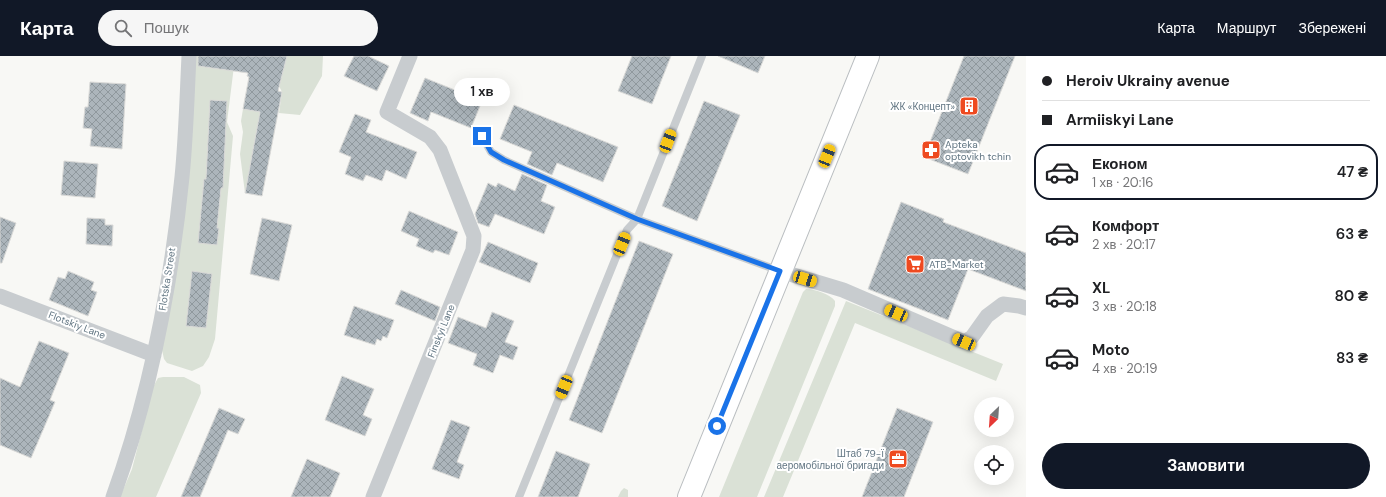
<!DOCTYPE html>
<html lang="uk">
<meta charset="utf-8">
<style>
:root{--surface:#fff;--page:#f6f6f6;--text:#202124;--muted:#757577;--line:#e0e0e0;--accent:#111827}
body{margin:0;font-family:"DM Sans",sans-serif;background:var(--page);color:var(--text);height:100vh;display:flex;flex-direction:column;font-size:15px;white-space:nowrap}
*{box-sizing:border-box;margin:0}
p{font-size:13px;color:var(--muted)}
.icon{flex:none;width:22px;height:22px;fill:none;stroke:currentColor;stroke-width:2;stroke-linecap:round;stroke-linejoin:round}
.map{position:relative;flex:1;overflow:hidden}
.side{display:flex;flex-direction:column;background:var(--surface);width:360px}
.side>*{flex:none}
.guide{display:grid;align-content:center;height:88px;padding:0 16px;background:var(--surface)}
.needle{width:26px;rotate:205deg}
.controls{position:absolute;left:974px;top:341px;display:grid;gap:8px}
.controls a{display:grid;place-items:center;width:40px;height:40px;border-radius:50%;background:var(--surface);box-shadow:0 4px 16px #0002;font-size:20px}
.end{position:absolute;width:18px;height:18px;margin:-9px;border:5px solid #1a73e8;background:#fff;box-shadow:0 0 0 2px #fff}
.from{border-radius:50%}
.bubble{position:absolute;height:28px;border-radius:14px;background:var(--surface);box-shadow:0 4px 16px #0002;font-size:13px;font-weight:600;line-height:28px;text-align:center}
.car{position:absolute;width:12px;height:24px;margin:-12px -6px;border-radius:5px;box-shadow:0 0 3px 1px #0007;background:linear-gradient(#f5c518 24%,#345 0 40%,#f5c518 0 76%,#345 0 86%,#f5c518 0)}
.guide b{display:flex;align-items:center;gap:14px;height:38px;font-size:15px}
.guide b+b{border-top:1px solid var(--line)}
.guide i{width:10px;height:10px;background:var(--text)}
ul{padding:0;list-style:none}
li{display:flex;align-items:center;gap:12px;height:56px;margin:0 8px 6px;padding:0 8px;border:2px solid transparent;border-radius:16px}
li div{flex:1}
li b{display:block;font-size:15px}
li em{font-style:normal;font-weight:600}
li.current{border-color:var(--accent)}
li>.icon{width:36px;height:36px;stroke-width:1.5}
.primary-button{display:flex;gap:8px;margin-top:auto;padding:8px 16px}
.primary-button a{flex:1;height:46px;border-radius:24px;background:var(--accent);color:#fff;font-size:16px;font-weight:600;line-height:46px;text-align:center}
header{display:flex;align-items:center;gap:24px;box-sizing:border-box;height:56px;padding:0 20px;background:var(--accent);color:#fff}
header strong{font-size:19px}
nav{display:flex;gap:22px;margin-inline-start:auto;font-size:14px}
.search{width:280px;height:36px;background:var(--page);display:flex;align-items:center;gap:10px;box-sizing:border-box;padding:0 14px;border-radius:22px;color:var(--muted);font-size:15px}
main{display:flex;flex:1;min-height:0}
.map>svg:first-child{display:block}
</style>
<header>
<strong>Карта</strong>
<div class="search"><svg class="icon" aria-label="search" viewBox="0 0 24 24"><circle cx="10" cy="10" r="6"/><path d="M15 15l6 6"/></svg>Пошук</div>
<nav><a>Карта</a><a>Маршрут</a><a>Збережені</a></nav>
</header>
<main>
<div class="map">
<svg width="1026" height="441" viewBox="0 0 1026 441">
<defs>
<pattern id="building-cross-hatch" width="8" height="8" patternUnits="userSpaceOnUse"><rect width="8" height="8" fill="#acb5bb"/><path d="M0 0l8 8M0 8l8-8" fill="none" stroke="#8f989d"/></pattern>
</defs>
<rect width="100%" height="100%" fill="#f8f8f5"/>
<path fill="#dae1d6" d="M 196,0 L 238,0 L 234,10 L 227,66 L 233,80 L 215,283 L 209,301 L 203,310 L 192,315 L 167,307 L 164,303 L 162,294 Z
M 287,0 L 323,0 L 322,20 L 300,59 L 279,57 L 282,36 L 279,30 Z
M 243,53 L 260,56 L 245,137 L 240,98 L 243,76 L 241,65 Z
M 806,233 C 815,233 830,238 835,245 L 835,250 L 757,441 L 719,441 L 803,236 Z
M 846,245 L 1003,308 L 996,325 L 855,267 L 783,441 L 764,441 Z
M 163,321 L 184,321 L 200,329 L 201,337 L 156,441 L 120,441 L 132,413 L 153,331 L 158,322 Z
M 624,432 L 628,434 L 628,441 L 618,441 L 621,435 Z"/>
<path fill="url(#building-cross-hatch)" stroke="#dadad8" d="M 198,0 L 287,0 L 278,35 L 282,36 L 262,140 L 245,137 L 260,56 L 243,53 L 249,21 L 247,20 L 248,17 L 198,10 Z
M 354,0 L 368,0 L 389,10 L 377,35 L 344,20 Z
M 632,0 L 671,0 L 652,48 L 618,35 Z
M 718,0 L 765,0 L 758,17 Z
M 964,0 L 1015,0 L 968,118 L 924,101 Z
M 425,22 L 482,45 L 471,72 L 431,56 L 428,65 L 410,57 Z
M 90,26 L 126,28 L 122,93 L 90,90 L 92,73 L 83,72 L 85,51 L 88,51 Z
M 210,44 L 227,45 L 223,132 L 221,132 L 217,172 L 219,172 L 217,189 L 198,187 L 204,123 L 206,123 Z
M 704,45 L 740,59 L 697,165 L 662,150 Z
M 514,49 L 618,91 L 603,126 L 557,107 L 552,119 L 527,108 L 532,96 L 500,83 Z
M 355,58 L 371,64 L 366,76 L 417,96 L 406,123 L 386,114 L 382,125 L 366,119 L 363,125 L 345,118 L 351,101 L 339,96 Z
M 64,105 L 98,108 L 95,142 L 61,139 Z
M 522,118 L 547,129 L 541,145 L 555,151 L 544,178 L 495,158 L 489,171 L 478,167 L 475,158 L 488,127 L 496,131 L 498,127 L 515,135 Z
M 901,146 L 944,163 L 943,166 L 1026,197 L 1026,235 L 968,213 L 948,264 L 868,233 Z
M 409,155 L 458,176 L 449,199 L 435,194 L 433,197 L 416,190 L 419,183 L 401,175 Z
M 0,161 L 16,167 L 2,207 L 0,207 Z
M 87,162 L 105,163 L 105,169 L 113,169 L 112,190 L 86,188 Z
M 262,162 L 292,169 L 279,225 L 250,218 Z
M 639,185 L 673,198 L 602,377 L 569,364 Z
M 488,186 L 538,207 L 530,227 L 479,206 Z
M 68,215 L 94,226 L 91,234 L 97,236 L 88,260 L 49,244 L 58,221 L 65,223 Z
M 192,215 L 212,218 L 206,272 L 186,270 Z
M 401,234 L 440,251 L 435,265 L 395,248 Z
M 354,250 L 394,264 L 387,282 L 383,280 L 381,285 L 377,283 L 375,289 L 344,279 Z
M 492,256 L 514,265 L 505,286 L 518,291 L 513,304 L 500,299 L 493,317 L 473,309 L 477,298 L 448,287 L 458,261 L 486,272 Z
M 39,285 L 69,297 L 50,344 L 55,346 L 31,402 L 0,389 L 0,322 L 20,331 Z
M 342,320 L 374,333 L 363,359 L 372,363 L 365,380 L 325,364 Z
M 219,352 L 245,363 L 238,378 L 228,374 L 200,441 L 181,441 Z
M 897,352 L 933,366 L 904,441 L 862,441 Z
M 451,364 L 470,371 L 457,406 L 464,409 L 459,423 L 432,413 Z
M 556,395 L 590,408 L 578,441 L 538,441 Z
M 307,403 L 340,417 L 330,441 L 291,441 Z"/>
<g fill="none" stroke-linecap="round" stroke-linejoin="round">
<defs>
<path id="highway" d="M 689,441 L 868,0"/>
</defs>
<use href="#highway" stroke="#babec1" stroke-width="24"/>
<path stroke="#c8cccf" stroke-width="8" d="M 482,80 L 491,96 L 504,104 L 637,163 L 780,215
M 519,441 L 627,174 L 637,163 L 702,0"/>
<path stroke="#c8cccf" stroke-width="15" d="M 780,215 L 843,234 L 964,286 L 972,281 L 987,260 L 1003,248 L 1019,250 L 1026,252
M 0,240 L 154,299
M 113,441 C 150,339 171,230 182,121 C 186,81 187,40 189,0
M 373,441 L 473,194 L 474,180 L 440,94 L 430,81 L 387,56 L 410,0"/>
<use href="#highway" stroke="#fff" stroke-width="22"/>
</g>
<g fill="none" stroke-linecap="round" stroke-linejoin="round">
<path stroke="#1a73e8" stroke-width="5" d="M 482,80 L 491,96 L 504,104 L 637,163 L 780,215 L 717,370"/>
</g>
<defs>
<symbol id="building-square" viewBox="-11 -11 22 22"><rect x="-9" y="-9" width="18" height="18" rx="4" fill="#ee4a20" stroke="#fff"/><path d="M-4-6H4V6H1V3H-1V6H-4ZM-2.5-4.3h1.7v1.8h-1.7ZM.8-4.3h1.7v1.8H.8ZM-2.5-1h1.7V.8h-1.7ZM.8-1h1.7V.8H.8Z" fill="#fff"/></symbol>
<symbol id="pharmacy-square" viewBox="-11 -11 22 22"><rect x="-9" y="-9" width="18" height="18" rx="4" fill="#ee4a20" stroke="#fff"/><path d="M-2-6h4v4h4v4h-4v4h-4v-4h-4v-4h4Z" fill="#fff"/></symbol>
<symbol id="supermarket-square" viewBox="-11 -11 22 22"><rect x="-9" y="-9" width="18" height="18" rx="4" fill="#ee4a20" stroke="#fff"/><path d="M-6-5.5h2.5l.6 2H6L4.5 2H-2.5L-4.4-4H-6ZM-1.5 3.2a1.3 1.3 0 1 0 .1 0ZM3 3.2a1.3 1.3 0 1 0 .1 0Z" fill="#fff"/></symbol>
<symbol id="office-square" viewBox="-11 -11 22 22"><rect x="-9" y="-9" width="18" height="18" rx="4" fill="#ee4a20" stroke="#fff"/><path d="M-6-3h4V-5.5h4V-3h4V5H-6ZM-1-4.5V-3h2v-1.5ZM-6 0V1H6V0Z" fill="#fff"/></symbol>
</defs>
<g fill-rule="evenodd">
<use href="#building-square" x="958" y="39" width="22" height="22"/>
<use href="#pharmacy-square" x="920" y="83" width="22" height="22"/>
<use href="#supermarket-square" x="904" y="197" width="22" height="22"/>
<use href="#office-square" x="887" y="392" width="22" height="22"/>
</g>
<g text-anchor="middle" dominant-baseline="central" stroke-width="4" stroke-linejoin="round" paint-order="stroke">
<g font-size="10" fill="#617582" stroke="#fff" text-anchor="end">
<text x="955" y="50">ЖК «Концепт»</text>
<text x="945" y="88" text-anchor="start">Apteka<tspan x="945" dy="12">optovikh tchin</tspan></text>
<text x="929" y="208" text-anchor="start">ATB-Market</text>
<text x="884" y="397">Штаб 79-ї<tspan x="884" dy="12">аеромобільної бригади</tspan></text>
</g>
<g font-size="10" fill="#617582" stroke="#fff">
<text transform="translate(167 223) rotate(-81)">Flotska Street</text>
<text transform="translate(77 269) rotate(21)">Flotskiy Lane</text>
<text transform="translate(441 275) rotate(-68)">Finskyi Lane</text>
</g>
</g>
</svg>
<div class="controls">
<a><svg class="needle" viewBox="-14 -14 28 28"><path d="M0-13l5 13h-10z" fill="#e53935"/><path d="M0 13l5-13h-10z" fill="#757577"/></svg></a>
<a><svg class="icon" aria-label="locate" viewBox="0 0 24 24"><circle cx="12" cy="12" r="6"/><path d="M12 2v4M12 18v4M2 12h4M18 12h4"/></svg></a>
</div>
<i class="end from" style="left:717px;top:370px"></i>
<i class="end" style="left:482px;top:80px"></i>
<div class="bubble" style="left:454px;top:22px;width:56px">1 хв</div>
<i class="car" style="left:668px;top:85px;rotate:21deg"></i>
<i class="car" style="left:827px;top:100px;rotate:22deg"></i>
<i class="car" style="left:622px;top:188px;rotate:22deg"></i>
<i class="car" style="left:805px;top:223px;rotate:107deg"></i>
<i class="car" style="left:896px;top:257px;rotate:293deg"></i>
<i class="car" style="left:964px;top:286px;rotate:293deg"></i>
<i class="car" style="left:564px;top:331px;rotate:202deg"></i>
</div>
<section class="side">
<div class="guide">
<b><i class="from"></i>Heroiv Ukrainy avenue</b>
<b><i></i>Armiiskyi Lane</b>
</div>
<ul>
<li class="current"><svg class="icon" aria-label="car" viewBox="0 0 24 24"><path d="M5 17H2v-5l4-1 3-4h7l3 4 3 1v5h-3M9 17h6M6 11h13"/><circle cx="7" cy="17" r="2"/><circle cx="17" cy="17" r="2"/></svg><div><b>Економ</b><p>1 хв · 20:16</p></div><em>47 ₴</em></li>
<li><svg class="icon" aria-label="car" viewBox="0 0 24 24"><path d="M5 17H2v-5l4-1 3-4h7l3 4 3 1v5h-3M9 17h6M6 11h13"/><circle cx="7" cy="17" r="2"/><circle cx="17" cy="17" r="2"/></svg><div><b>Комфорт</b><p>2 хв · 20:17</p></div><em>63 ₴</em></li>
<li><svg class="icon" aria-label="car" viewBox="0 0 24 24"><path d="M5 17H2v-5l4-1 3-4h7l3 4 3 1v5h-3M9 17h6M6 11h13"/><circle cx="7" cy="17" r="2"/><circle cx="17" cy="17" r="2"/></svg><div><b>XL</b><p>3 хв · 20:18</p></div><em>80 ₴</em></li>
<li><svg class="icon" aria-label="car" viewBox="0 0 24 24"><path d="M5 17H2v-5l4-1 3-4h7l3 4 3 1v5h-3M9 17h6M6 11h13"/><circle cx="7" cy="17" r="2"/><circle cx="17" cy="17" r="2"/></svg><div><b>Moto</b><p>4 хв · 20:19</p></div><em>83 ₴</em></li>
</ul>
<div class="primary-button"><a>Замовити</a></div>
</section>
</main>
